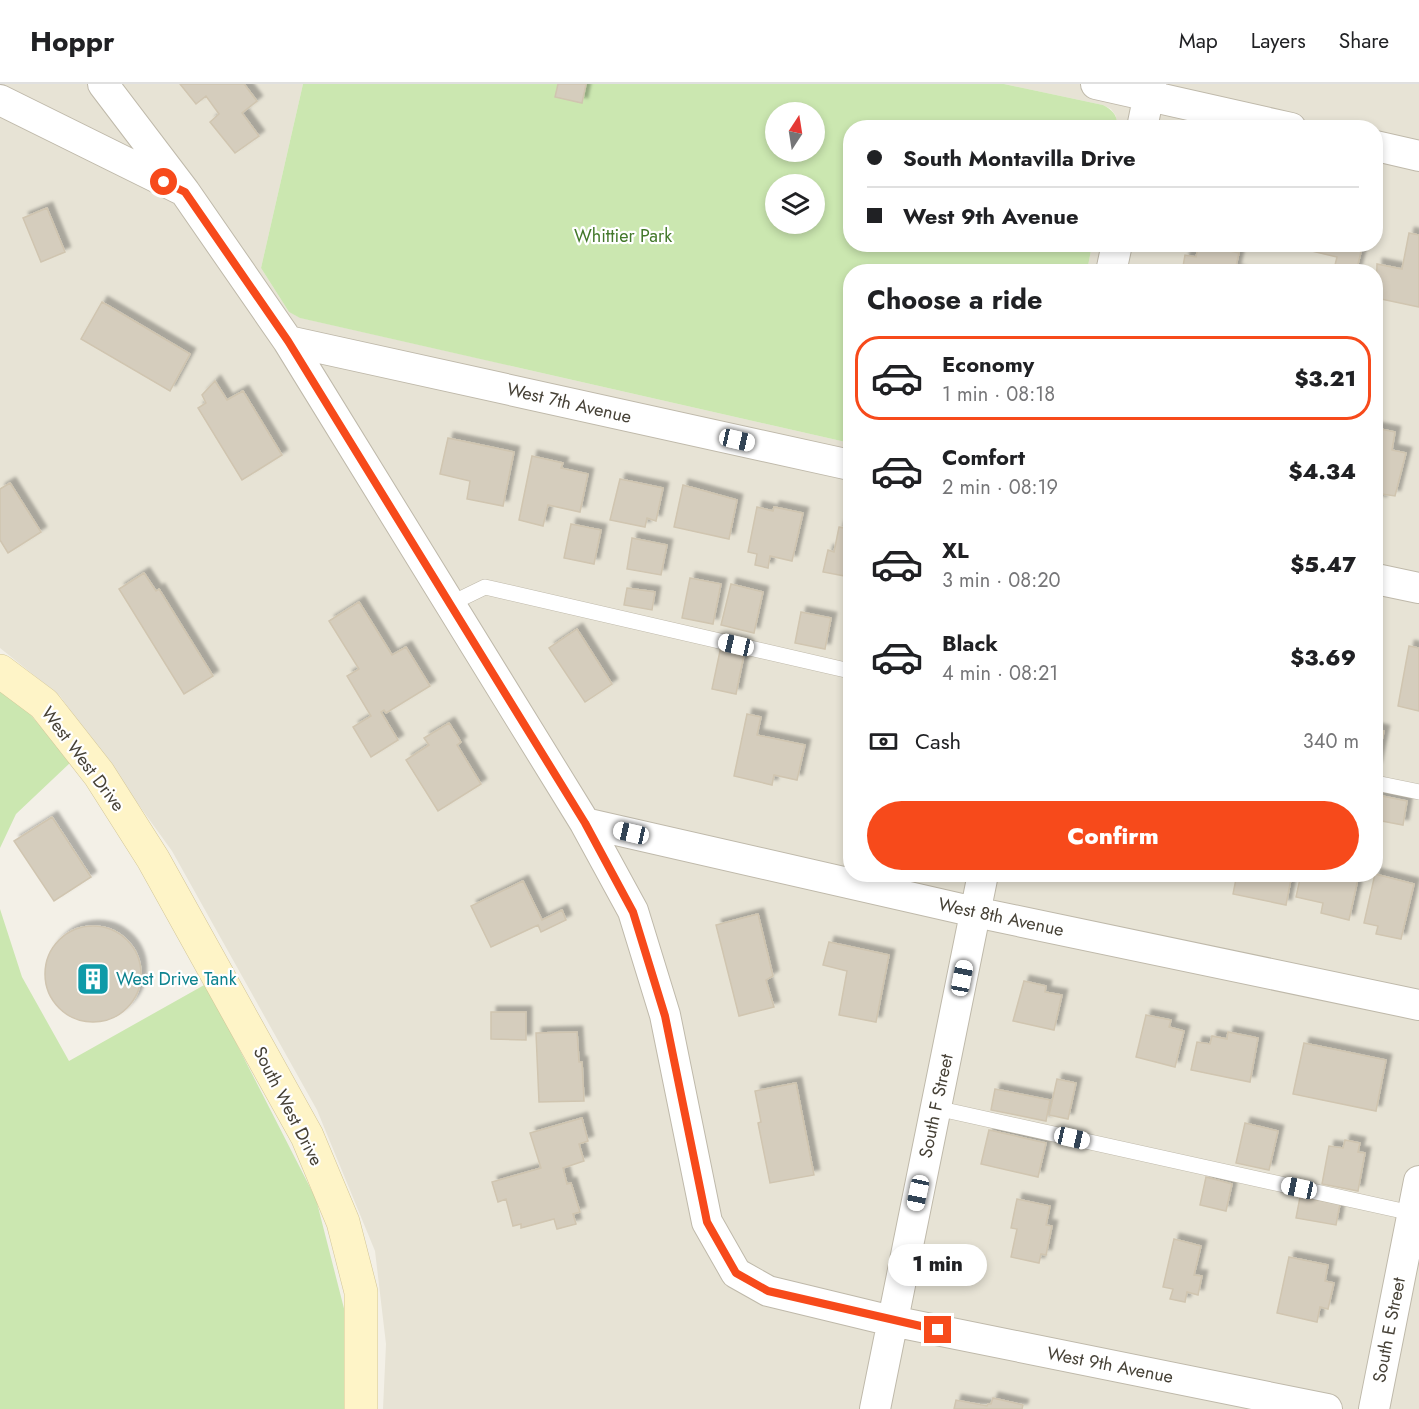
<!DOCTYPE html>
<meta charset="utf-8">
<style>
:root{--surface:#fff;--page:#f6f6f6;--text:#202124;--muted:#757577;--line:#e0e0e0;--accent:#f74a1b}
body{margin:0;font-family:Jost,sans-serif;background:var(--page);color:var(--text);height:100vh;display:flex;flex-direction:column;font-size:22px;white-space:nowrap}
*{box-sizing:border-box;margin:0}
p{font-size:20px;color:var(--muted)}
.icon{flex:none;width:33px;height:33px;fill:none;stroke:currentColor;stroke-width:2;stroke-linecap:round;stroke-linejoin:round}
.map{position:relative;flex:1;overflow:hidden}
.drawer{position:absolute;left:843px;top:180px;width:540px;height:618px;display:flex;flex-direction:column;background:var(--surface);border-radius:24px;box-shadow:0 3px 9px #0003}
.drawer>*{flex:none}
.hud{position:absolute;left:843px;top:36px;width:540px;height:132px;border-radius:24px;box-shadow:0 3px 9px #0003;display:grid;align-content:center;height:132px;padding:0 24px;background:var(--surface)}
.needle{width:39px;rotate:12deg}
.controls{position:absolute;left:765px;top:18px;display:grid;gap:12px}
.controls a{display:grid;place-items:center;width:60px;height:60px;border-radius:50%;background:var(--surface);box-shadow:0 3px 9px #0003;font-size:30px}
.end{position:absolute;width:27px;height:27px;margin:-14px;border:8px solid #f74a1b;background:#fff;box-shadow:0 0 0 3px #fff}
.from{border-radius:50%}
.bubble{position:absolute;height:42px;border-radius:21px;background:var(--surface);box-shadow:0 3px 9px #0003;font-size:20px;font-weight:800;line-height:42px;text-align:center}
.car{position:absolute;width:18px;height:36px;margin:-18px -9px;border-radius:8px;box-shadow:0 0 4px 2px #0007;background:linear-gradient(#fff 24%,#345 0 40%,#fff 0 76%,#345 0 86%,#fff 0)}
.hud b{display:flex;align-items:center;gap:21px;height:57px;font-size:22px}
.hud b+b{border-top:2px solid var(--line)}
.hud i{width:15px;height:15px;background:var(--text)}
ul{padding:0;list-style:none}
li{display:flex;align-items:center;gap:18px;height:84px;margin:0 12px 9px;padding:0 12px;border:3px solid transparent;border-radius:24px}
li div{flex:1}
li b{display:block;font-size:22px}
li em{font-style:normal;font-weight:800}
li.current{border-color:var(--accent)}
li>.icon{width:54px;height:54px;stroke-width:1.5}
h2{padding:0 24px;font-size:27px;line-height:72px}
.pay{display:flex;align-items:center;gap:15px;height:66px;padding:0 24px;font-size:22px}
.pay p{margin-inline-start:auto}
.cta{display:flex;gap:12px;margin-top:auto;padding:12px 24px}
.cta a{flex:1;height:69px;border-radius:36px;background:var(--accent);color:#fff;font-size:24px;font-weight:800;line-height:69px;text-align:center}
header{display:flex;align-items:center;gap:36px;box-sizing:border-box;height:84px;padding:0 30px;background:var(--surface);border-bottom:2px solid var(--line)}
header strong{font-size:28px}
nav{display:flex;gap:33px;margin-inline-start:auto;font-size:21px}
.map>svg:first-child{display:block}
</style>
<header>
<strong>Hoppr</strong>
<nav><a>Map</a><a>Layers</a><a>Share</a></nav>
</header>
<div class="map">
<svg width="1419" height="1325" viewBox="0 0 1419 1325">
<defs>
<filter id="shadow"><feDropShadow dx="5.5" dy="-5.5" stdDeviation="1.5" flood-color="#0004"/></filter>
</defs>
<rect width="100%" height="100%" fill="#f3f0e7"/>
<path fill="#e7e3d5" d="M 0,0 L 303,0 L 261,184 L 289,228 L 301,234 L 850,359 L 850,790 L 1376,790 L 1376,188 L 1087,187 L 1092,161 L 1376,160 L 1376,44 L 1117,43 L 1116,32 L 1111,25 L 1103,21 L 1004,0 L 1419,0 L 1419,1325 L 383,1325 L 386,1260 L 375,1167 L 317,1026 L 172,767 L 60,612 L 0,564 Z"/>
<path fill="#cbe7b0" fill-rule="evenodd" d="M 303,0 L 1004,0 L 1103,21 C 1113,26 1118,32 1117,43 L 850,44 L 850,160 L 1092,161 L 1087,187 L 850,188 L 850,359 L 300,234 L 289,228 L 261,184 ZM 776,28 L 814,28 L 814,68 L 776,68 ZM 776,100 L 814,100 L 814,140 L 776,140 Z
M 0,606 L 29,629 L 71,678 L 16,730 L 0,764 Z
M 0,825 L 22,893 L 69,977 L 206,900 L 316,1115 L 349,1244 L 344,1325 L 0,1325 Z"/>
<path fill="#d5cdbd" stroke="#d0c5b0" stroke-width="1.5" filter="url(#shadow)" d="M 180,0 L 244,0 L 257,17 L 242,29 L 259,52 L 235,69 L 210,38 L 219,30 L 206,12 L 196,20 Z
M 558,0 L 586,0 L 582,19 L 555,13 Z
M 47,124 L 65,168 L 41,178 L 23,134 Z
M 1409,149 L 1419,151 L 1419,223 L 1376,214 L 1377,180 L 1402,185 Z
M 1199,160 L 1218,161 L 1217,164 L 1239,169 L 1235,186 L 1241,188 L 1182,188 L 1185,171 L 1196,173 Z
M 1304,160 L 1363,160 L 1356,188 L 1334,185 L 1337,173 L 1303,165 Z
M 102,218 L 190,270 L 170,307 L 81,255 Z
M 215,297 L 227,316 L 243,307 L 282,371 L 242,396 L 198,324 L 206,319 L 202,311 Z
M 1376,344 L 1395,348 L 1392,366 L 1406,369 L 1395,412 L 1382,410 L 1381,418 L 1376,416 Z
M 448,354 L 514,368 L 503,422 L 467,415 L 470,397 L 440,390 Z
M 532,372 L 563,379 L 561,384 L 588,390 L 580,428 L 548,421 L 543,442 L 519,436 Z
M 620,395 L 663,404 L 656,437 L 647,434 L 645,443 L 610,436 Z
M 10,399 L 41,448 L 8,469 L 0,456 L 0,405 Z
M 683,401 L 737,416 L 729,455 L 674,443 Z
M 757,423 L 773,427 L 774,423 L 803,429 L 792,477 L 770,472 L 768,484 L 755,481 L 757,470 L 748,468 Z
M 571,440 L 601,446 L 594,480 L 564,474 Z
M 839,443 L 850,445 L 850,493 L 823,488 L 828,466 L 834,468 Z
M 632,454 L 667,461 L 661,491 L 627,485 Z
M 144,489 L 156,507 L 159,505 L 213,592 L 184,610 L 119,505 Z
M 690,494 L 721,500 L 713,540 L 682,534 Z
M 731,500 L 763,508 L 754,549 L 721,541 Z
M 627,504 L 655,508 L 652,526 L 624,521 Z
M 359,518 L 392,571 L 406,563 L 430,602 L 386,629 L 384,626 L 381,628 L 398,656 L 371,673 L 353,643 L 371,632 L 347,592 L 359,585 L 329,537 Z
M 801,528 L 831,534 L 825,565 L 795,559 Z
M 577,545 L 612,600 L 585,618 L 549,564 Z
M 721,562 L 745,566 L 736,610 L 712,605 Z
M 1409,562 L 1419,564 L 1419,627 L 1398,622 Z
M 747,630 L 761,633 L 757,651 L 805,661 L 797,696 L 774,691 L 772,701 L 734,692 Z
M 449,639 L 461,658 L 457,661 L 481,700 L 438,727 L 406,676 L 429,661 L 424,654 Z
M 1376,645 L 1384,647 L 1376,684 Z
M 1377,711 L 1407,717 L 1403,741 L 1376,736 Z
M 52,733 L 91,793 L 54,817 L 14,757 Z
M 1237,790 L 1292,790 L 1286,821 L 1233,810 Z
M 1301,790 L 1359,790 L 1349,836 L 1321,829 L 1323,819 L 1296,813 Z
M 1375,790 L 1414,800 L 1401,855 L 1376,850 L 1378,842 L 1364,839 Z
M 523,797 L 542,836 L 562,826 L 566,836 L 541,848 L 538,841 L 491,863 L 471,822 Z
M 758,830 L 773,892 L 766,896 L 774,923 L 739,932 L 716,841 Z
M45 890a48 48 0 1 1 96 0a48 48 0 1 1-96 0Z
M 829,858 L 889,871 L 876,938 L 839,931 L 847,887 L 823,881 Z
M 1024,897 L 1046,902 L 1045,908 L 1062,911 L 1054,946 L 1013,937 Z
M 491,928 L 526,928 L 526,956 L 491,955 Z
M 1146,931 L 1171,936 L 1169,943 L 1184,947 L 1175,983 L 1136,973 Z
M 577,948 L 579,978 L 582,978 L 584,1017 L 539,1018 L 536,949 Z
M 1228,948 L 1258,954 L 1250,998 L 1191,986 L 1197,958 L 1210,960 L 1212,952 L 1227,955 Z
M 1304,959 L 1386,976 L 1376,1027 L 1293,1010 Z
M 1057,995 L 1076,999 L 1068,1035 L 1049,1031 Z
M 796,999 L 814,1091 L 770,1099 L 758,1039 L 761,1038 L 755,1007 Z
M 995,1005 L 1050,1016 L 1046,1037 L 991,1026 Z
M 582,1034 L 588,1057 L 579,1060 L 584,1077 L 563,1084 L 567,1100 L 571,1099 L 580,1128 L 573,1130 L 576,1140 L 557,1145 L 554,1135 L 521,1144 L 521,1140 L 513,1142 L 506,1115 L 498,1118 L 492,1098 L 541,1084 L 530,1049 Z
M 1245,1039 L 1278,1047 L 1269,1086 L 1236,1079 Z
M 989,1046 L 1046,1059 L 1038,1093 L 981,1080 Z
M 1345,1056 L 1360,1059 L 1358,1068 L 1365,1069 L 1358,1107 L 1322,1100 L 1329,1062 L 1343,1064 Z
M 1206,1093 L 1232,1100 L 1226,1127 L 1200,1121 Z
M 1300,1113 L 1340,1120 L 1336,1141 L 1296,1134 Z
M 1017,1115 L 1050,1122 L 1046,1141 L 1052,1142 L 1046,1171 L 1041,1170 L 1039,1179 L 1011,1173 L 1017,1145 L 1011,1144 Z
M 1174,1155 L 1201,1162 L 1194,1191 L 1202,1192 L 1198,1211 L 1187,1208 L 1185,1218 L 1170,1215 L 1173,1205 L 1163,1203 Z
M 1289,1173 L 1328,1181 L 1325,1197 L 1334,1199 L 1328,1225 L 1320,1223 L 1317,1238 L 1277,1229 Z
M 993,1314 L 1023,1321 L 1022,1325 L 954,1325 L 956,1316 L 987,1322 L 988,1320 L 991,1320 Z"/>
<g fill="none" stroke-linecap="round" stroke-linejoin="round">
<defs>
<path id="lane" d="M 450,520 L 485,503 L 850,587
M 1376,699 L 1419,708
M 936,1024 L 1416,1130"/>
<path id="street" d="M 103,0 L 185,108 L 288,257 L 585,739 L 633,827 L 665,931 L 707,1138 L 736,1189 L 768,1207 L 892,1237 L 1327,1325
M 1096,0 L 1291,44
M 0,16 L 180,105
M 1142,44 L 1151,0
M 1376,62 L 1419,72
M 1111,188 L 1117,160
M 288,257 L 850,381
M 1376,495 L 1419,504
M 585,739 L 975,828 L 1419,921
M 875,1325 L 983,790
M 1374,1325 L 1419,1097"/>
<path id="secondary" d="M 0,587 L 44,620 L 99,690 L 153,775 L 307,1052 L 343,1138 L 361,1208 L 361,1325"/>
</defs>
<use href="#lane" stroke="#bfb9aa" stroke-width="16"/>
<use href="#street" stroke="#bfb9aa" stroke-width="32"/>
<use href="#secondary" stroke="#d3c698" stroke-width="34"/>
<use href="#lane" stroke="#fff" stroke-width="15"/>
<use href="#street" stroke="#fff" stroke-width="30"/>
<use href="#secondary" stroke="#fef4c7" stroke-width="33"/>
</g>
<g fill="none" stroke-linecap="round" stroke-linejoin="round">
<path stroke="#f74a1b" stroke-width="8" d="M 164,98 L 185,108 L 288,257 L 585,739 L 633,828 L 665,932 L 707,1138 L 736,1189 L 768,1207 L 938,1246"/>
</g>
<defs>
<symbol id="building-square" viewBox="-11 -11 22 22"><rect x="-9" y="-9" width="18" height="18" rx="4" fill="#0f9aa8" stroke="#fff"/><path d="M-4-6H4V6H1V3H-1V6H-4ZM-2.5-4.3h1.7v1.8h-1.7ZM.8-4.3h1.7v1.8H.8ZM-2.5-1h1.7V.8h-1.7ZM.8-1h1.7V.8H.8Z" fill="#fff"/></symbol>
</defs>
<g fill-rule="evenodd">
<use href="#building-square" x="74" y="876" width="38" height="38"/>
</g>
<g text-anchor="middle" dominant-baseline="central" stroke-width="4.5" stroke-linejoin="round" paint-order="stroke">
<g font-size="18" fill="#42782a" stroke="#fff">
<text x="623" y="152">Whittier Park</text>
</g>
<g font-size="18" fill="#464136" stroke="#fff">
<text transform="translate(569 319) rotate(13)">West 7th Avenue</text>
<text transform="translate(83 675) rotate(53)">West West Drive</text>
<text transform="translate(1001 833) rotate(12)">West 8th Avenue</text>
<text transform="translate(288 1022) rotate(63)">South West Drive</text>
<text transform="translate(936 1022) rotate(-78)">South F Street</text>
<text transform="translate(1389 1246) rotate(-79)">South E Street</text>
<text transform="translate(1110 1281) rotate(11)">West 9th Avenue</text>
</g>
<g font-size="18" fill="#0d838f" stroke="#fff" text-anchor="start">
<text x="116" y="895">West Drive Tank</text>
</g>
</g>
</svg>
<div class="controls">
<a><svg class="needle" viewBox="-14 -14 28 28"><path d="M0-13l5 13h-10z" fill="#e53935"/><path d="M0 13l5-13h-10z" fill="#757577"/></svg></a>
<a><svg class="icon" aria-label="layers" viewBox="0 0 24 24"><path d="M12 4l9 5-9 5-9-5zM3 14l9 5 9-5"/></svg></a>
</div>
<i class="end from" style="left:164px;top:98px"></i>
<i class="end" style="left:938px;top:1246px"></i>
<div class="bubble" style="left:888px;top:1160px;width:99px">1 min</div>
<i class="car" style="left:737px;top:356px;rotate:103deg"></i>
<i class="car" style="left:736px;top:561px;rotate:283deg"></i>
<i class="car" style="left:631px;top:749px;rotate:283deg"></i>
<i class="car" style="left:962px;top:894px;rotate:11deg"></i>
<i class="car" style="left:1072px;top:1054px;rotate:103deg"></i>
<i class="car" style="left:1299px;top:1104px;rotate:282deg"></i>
<i class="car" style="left:918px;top:1109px;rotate:192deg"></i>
<div class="hud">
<b><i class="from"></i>South Montavilla Drive</b>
<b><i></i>West 9th Avenue</b>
</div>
<section class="drawer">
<h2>Choose a ride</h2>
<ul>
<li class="current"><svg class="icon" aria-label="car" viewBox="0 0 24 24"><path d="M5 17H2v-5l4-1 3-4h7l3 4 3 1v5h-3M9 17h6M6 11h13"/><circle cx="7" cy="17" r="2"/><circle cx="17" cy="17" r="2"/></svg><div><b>Economy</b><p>1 min · 08:18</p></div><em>$3.21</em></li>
<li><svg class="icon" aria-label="car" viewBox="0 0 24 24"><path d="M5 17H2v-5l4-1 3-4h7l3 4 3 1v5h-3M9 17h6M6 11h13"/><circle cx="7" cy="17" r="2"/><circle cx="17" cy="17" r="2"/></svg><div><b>Comfort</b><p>2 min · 08:19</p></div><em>$4.34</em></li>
<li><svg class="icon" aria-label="car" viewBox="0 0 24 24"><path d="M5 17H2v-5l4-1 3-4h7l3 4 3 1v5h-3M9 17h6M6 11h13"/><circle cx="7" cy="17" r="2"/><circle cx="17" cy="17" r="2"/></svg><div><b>XL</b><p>3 min · 08:20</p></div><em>$5.47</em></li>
<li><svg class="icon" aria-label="car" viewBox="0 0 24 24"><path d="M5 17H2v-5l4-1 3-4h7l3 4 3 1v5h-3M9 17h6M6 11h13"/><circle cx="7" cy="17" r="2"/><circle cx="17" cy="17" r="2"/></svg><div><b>Black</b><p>4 min · 08:21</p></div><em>$3.69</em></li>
</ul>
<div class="pay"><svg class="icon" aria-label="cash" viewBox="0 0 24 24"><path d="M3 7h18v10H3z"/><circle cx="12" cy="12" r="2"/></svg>Cash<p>340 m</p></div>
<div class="cta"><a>Confirm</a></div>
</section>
</div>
